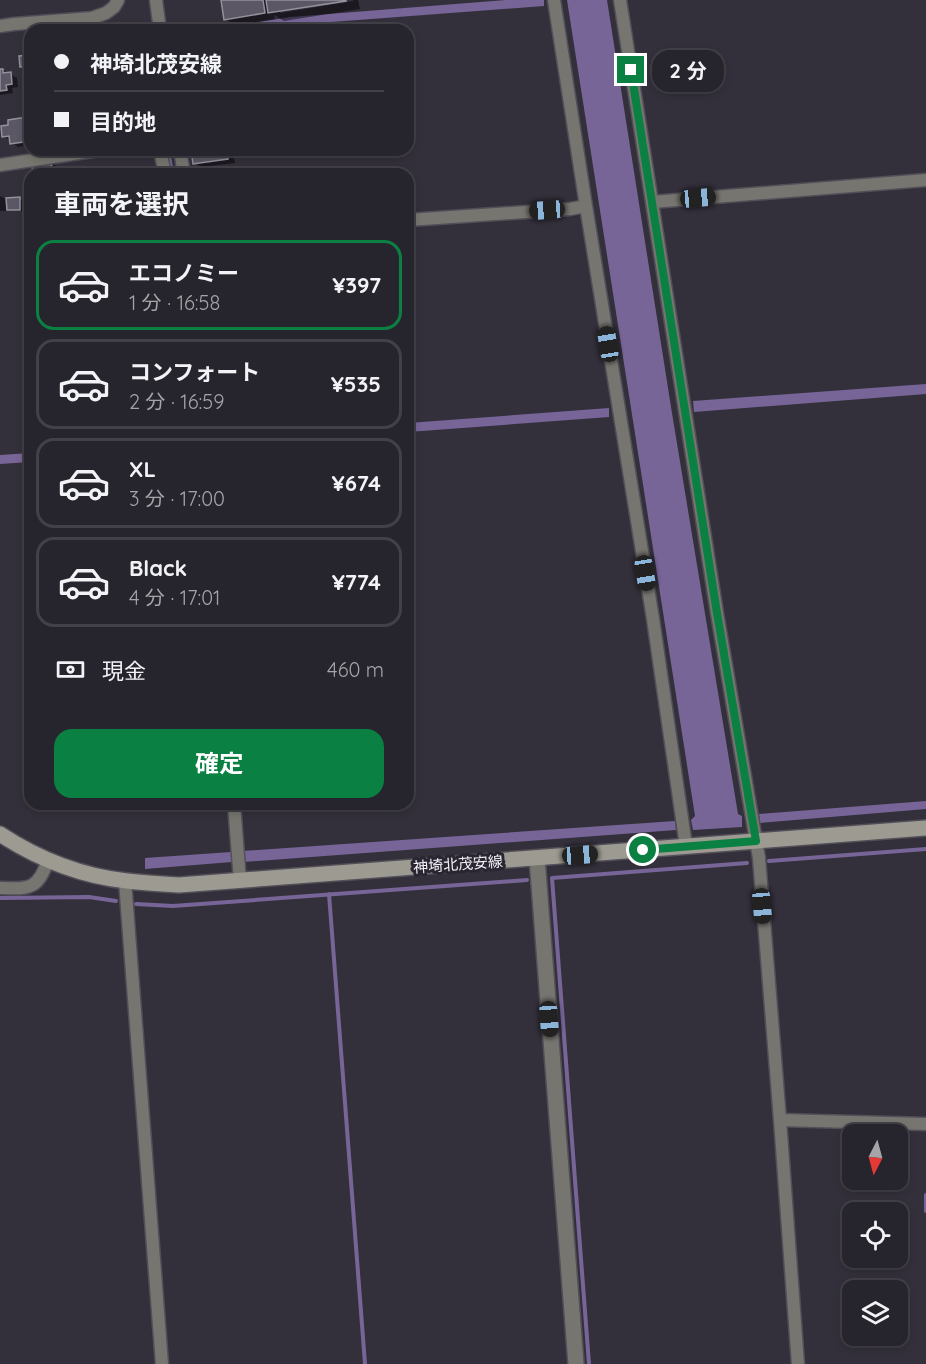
<!DOCTYPE html>
<html lang="ja">
<meta charset="utf-8">
<style>
:root{--surface:#26242c;--page:#2e2c34;--text:#f1f3f6;--muted:#a4a4a9;--line:#424148;--accent:#0b8043}
body{margin:0;font-family:Quicksand,"Noto Sans JP",sans-serif;background:var(--page);color:var(--text);height:100vh;display:flex;flex-direction:column;font-size:22px;white-space:nowrap}
*{box-sizing:border-box;margin:0}
p{font-size:20px;color:var(--muted)}
.icon{flex:none;width:33px;height:33px;fill:none;stroke:currentColor;stroke-width:2;stroke-linecap:round;stroke-linejoin:round}
.map{position:relative;flex:1;overflow:hidden}
.drawer{position:absolute;left:24px;top:168px;width:390px;height:642px;display:flex;flex-direction:column;background:var(--surface);border-radius:18px;box-shadow:0 3px 9px #0003,0 0 0 2px var(--line)}
.drawer>*{flex:none}
.guide{position:absolute;left:24px;top:24px;width:390px;height:132px;border-radius:18px;box-shadow:0 3px 9px #0003,0 0 0 2px var(--line);display:grid;align-content:center;height:132px;padding:0 30px;background:var(--surface)}
.needle{width:39px;rotate:186deg}
.buttons{position:absolute;left:842px;top:1124px;display:grid;gap:12px}
.buttons a{display:grid;place-items:center;width:66px;height:66px;border-radius:12px;background:var(--surface);box-shadow:0 3px 9px #0003,0 0 0 2px var(--line);font-size:30px}
.end{position:absolute;width:27px;height:27px;margin:-14px;border:8px solid #0b8043;background:#fff;box-shadow:0 0 0 3px #fff}
.from{border-radius:50%}
.bubble{position:absolute;height:42px;border-radius:18px;background:var(--surface);box-shadow:0 3px 9px #0003,0 0 0 2px var(--line);font-size:20px;font-weight:700;line-height:42px;text-align:center}
.car{position:absolute;width:18px;height:36px;margin:-18px -9px;border-radius:8px;box-shadow:0 0 4px 2px #0007;background:linear-gradient(#222 24%,#8ab4d8 0 40%,#222 0 76%,#8ab4d8 0 86%,#222 0)}
.guide b{display:flex;align-items:center;gap:21px;height:57px;font-size:22px}
.guide b+b{border-top:2px solid var(--line)}
.guide i{width:15px;height:15px;background:var(--text)}
ul{padding:0;list-style:none}
li{display:flex;align-items:center;gap:18px;height:90px;margin:0 12px 9px;padding:0 18px;border:3px solid var(--line);border-radius:18px}
li div{flex:1}
li b{display:block;font-size:22px}
li em{font-style:normal;font-weight:700}
li.active{border-color:var(--accent)}
li>.icon{width:54px;height:54px;stroke-width:1.5}
h2{padding:0 30px;font-size:27px;line-height:72px}
.pay{display:flex;align-items:center;gap:15px;height:66px;padding:0 30px;font-size:22px}
.pay p{margin-inline-start:auto}
.cta{display:flex;gap:12px;margin-top:auto;padding:12px 30px}
.cta a{flex:1;height:69px;border-radius:18px;background:var(--accent);color:#fff;font-size:24px;font-weight:700;line-height:69px;text-align:center}
.map>svg:first-child{display:block}
</style>
<div class="map">
<svg width="926" height="1364" viewBox="0 0 926 1364">
<rect width="100%" height="100%" fill="#33303b"/>
<path fill="#776598" d="M 506,0 L 544,0 L 544,6 L 292,25 L 262,30 L 208,30 L 291,17 Z
M 567,0 L 607,0 L 671,407 L 738,814 L 742,816 L 742,827 L 693,830 L 691,820 L 695,816 Z
M 926,384 L 926,394 L 694,412 L 693,401 Z
M 609,408 L 609,417 L 408,432 L 408,423 Z
M 30,453 L 30,462 L 0,464 L 0,455 Z
M 926,801 L 926,809 L 760,823 L 759,814 Z
M 675,821 L 676,830 L 244,862 L 243,851 Z
M 231,852 L 232,862 L 145,869 L 145,858 Z"/>
<path fill="#0007" d="M 222,0 L 343,0 L 280,10 L 280,13 L 353,1 L 353,0 L 358,0 L 360,9 L 284,21 L 274,15 L 275,19 L 236,25 L 225,19 Z
M 2,70 L 17,78 L 18,87 L 12,88 L 13,93 L 0,95 L 0,71 Z
M 27,119 L 30,121 L 30,139 L 15,141 L 15,144 L 30,142 L 30,145 L 18,147 L 4,136 Z
M 193,150 L 227,150 L 232,153 L 232,150 L 247,150 L 248,156 L 234,158 L 235,163 L 201,167 L 195,163 Z
M 51,163 L 58,167 L 59,174 L 35,174 Z
M 118,171 L 124,174 L 108,174 L 108,172 Z
M 0,196 L 6,199 L 19,199 L 22,201 L 23,211 L 11,211 L 6,208 L 6,211 L 0,211 Z"/>
<g fill="none" stroke-linecap="round" stroke-linejoin="round">
<path stroke="#776598" stroke-width="4" d="M 168,150 L 172,174
M 769,861 L 926,849
M 329,894 L 365,1364
M 0,898 L 89,897 L 116,901
M 136,904 L 173,906 L 527,880
M 926,1195 L 926,1211
M 589,1364 L 552,878 L 747,863"/>
</g>
<path fill="#5b5764" stroke="#95909e" stroke-width="1.5" d="M 221,0 L 263,0 L 265,13 L 224,20 Z
M 266,0 L 346,0 L 346,1 L 268,13 Z
M 30,55 L 30,66 L 20,67 L 19,56 Z
M 0,69 L 3,69 L 3,73 L 11,72 L 12,84 L 6,85 L 7,90 L 0,91 Z
M 27,117 L 30,141 L 10,144 L 9,136 L 2,137 L 1,126 L 8,125 L 8,120 Z
M 191,150 L 227,150 L 228,159 L 193,164 Z
M 230,150 L 245,150 L 245,155 L 231,157 Z
M 51,162 L 53,174 L 33,174 L 32,165 Z
M 20,197 L 20,210 L 7,210 L 6,198 Z"/>
<g fill="none" stroke-linecap="round" stroke-linejoin="round">
<defs>
<path id="minor" d="M 156,0 L 160,30
M 554,0 L 586,206 L 653,619 L 686,846
M 620,0 L 717,613 L 759,858 L 780,1120 L 798,1364
M 0,26 L 14,24 L 92,18 L 106,13 L 114,7 L 118,0
M 160,150 L 165,174
M 180,150 L 184,174
M 0,165 L 99,150
M 652,202 L 926,180
M 408,220 L 570,209 L 586,206
M 234,804 L 240,881
M 125,881 L 162,1364
M 0,888 C 29,889 38,890 48,860
M 780,1120 L 926,1124"/>
<path id="tertiary" d="M 537,858 L 576,1364"/>
<path id="secondary" d="M 0,834 C 38,859 82,876 127,881 C 144,883 161,884 179,885 L 926,828"/>
</defs>
<use href="#minor" stroke="#524f59" stroke-width="15"/>
<use href="#tertiary" stroke="#524f59" stroke-width="18"/>
<use href="#secondary" stroke="#524f59" stroke-width="18"/>
<use href="#minor" stroke="#77756f" stroke-width="12"/>
<use href="#tertiary" stroke="#77756f" stroke-width="15"/>
<use href="#secondary" stroke="#9d9b91" stroke-width="15"/>
</g>
<g fill="none" stroke-linecap="round" stroke-linejoin="round">
<path stroke="#0b8043" stroke-width="8" d="M 631,70 L 717,613 L 756,841 L 643,850"/>
</g>
<g text-anchor="middle" dominant-baseline="central" stroke-width="6" stroke-linejoin="round" paint-order="stroke">
<g font-size="15" fill="#f4f2f9" stroke="#292631">
<text transform="translate(458 864) rotate(-4)">神埼北茂安線</text>
</g>
</g>
</svg>
<div class="buttons">
<a><svg class="needle" viewBox="-14 -14 28 28"><path d="M0-13l5 13h-10z" fill="#e53935"/><path d="M0 13l5-13h-10z" fill="#a4a4a9"/></svg></a>
<a><svg class="icon" aria-label="locate" viewBox="0 0 24 24"><circle cx="12" cy="12" r="6"/><path d="M12 2v4M12 18v4M2 12h4M18 12h4"/></svg></a>
<a><svg class="icon" aria-label="layers" viewBox="0 0 24 24"><path d="M12 4l9 5-9 5-9-5zM3 14l9 5 9-5"/></svg></a>
</div>
<i class="end from" style="left:643px;top:850px"></i>
<i class="end" style="left:631px;top:70px"></i>
<div class="bubble" style="left:652px;top:50px;width:72px">2 分</div>
<i class="car" style="left:698px;top:198px;rotate:85deg"></i>
<i class="car" style="left:547px;top:210px;rotate:266deg"></i>
<i class="car" style="left:608px;top:344px;rotate:351deg"></i>
<i class="car" style="left:645px;top:573px;rotate:171deg"></i>
<i class="car" style="left:580px;top:855px;rotate:86deg"></i>
<i class="car" style="left:762px;top:906px;rotate:175deg"></i>
<i class="car" style="left:549px;top:1019px;rotate:176deg"></i>
<div class="guide">
<b><i class="from"></i>神埼北茂安線</b>
<b><i></i>目的地</b>
</div>
<section class="drawer">
<h2>車両を選択</h2>
<ul>
<li class="active"><svg class="icon" aria-label="car" viewBox="0 0 24 24"><path d="M5 17H2v-5l4-1 3-4h7l3 4 3 1v5h-3M9 17h6M6 11h13"/><circle cx="7" cy="17" r="2"/><circle cx="17" cy="17" r="2"/></svg><div><b>エコノミー</b><p>1 分 · 16:58</p></div><em>¥397</em></li>
<li><svg class="icon" aria-label="car" viewBox="0 0 24 24"><path d="M5 17H2v-5l4-1 3-4h7l3 4 3 1v5h-3M9 17h6M6 11h13"/><circle cx="7" cy="17" r="2"/><circle cx="17" cy="17" r="2"/></svg><div><b>コンフォート</b><p>2 分 · 16:59</p></div><em>¥535</em></li>
<li><svg class="icon" aria-label="car" viewBox="0 0 24 24"><path d="M5 17H2v-5l4-1 3-4h7l3 4 3 1v5h-3M9 17h6M6 11h13"/><circle cx="7" cy="17" r="2"/><circle cx="17" cy="17" r="2"/></svg><div><b>XL</b><p>3 分 · 17:00</p></div><em>¥674</em></li>
<li><svg class="icon" aria-label="car" viewBox="0 0 24 24"><path d="M5 17H2v-5l4-1 3-4h7l3 4 3 1v5h-3M9 17h6M6 11h13"/><circle cx="7" cy="17" r="2"/><circle cx="17" cy="17" r="2"/></svg><div><b>Black</b><p>4 分 · 17:01</p></div><em>¥774</em></li>
</ul>
<div class="pay"><svg class="icon" aria-label="cash" viewBox="0 0 24 24"><path d="M3 7h18v10H3z"/><circle cx="12" cy="12" r="2"/></svg>現金<p>460 m</p></div>
<div class="cta"><a>確定</a></div>
</section>
</div>
